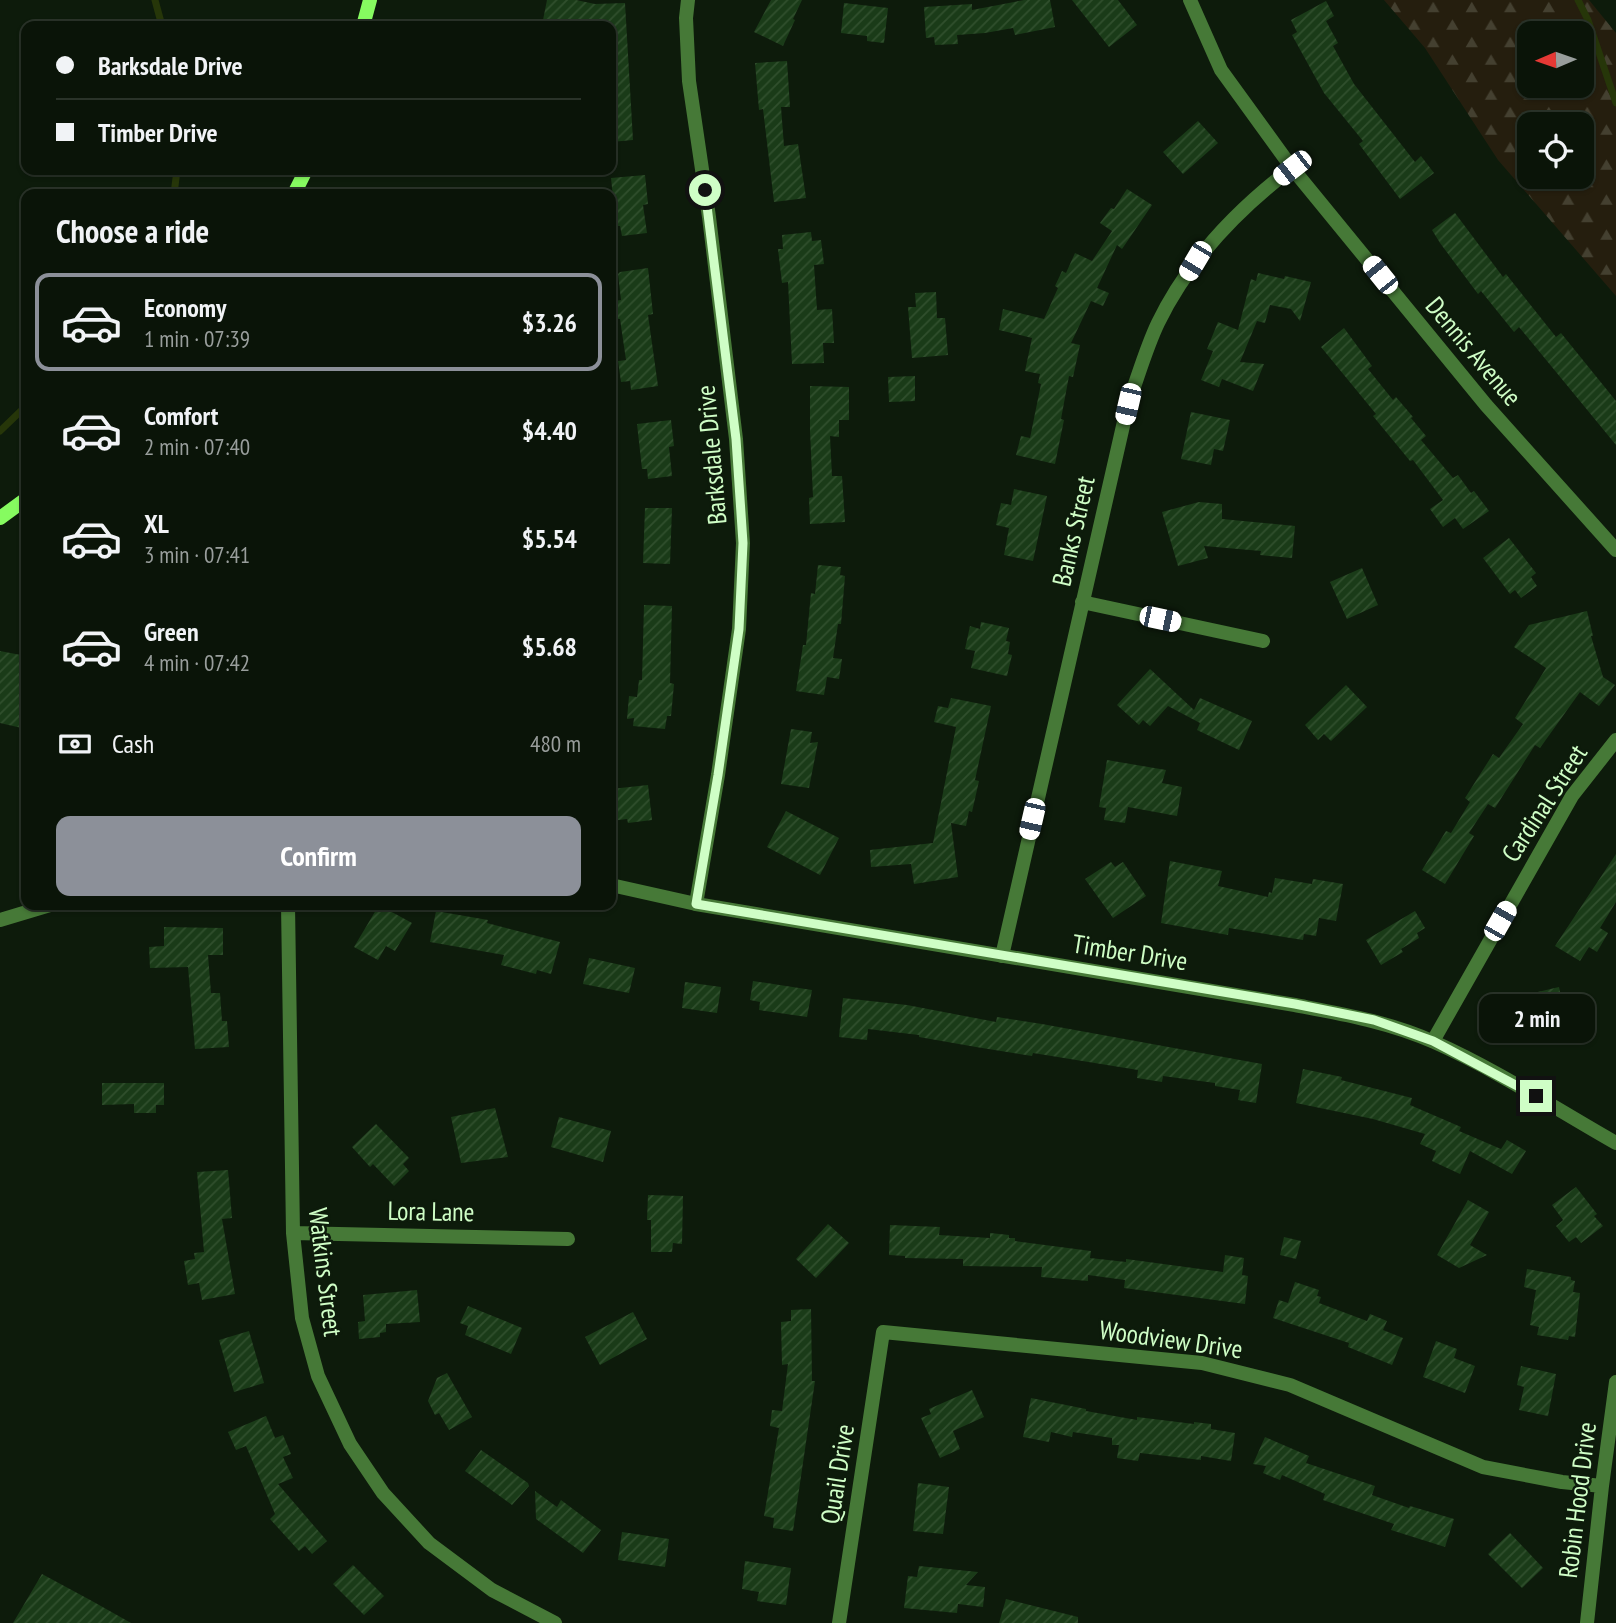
<!DOCTYPE html>
<meta charset="utf-8">
<style>
:root{--surface:#0a1408;--page:#182116;--text:#f1f3f6;--muted:#999e9c;--line:#2a3329;--accent:#8c9099}
body{margin:0;font-family:"PT Sans Narrow",sans-serif;background:var(--page);color:var(--text);height:100vh;display:flex;flex-direction:column;font-size:26px;white-space:nowrap}
*{box-sizing:border-box;margin:0}
p{font-size:23px;color:var(--muted)}
.icon{flex:none;width:38px;height:38px;fill:none;stroke:currentColor;stroke-width:2;stroke-linecap:round;stroke-linejoin:round}
.map{position:relative;flex:1;overflow:hidden}
.side{position:absolute;left:21px;top:189px;width:595px;height:721px;display:flex;flex-direction:column;background:var(--surface);border-radius:14px;box-shadow:0 2px 5px #0004,0 0 0 2px var(--line)}
.side>*{flex:none}
.top-card{position:absolute;left:21px;top:21px;width:595px;height:154px;border-radius:14px;box-shadow:0 2px 5px #0004,0 0 0 2px var(--line);display:grid;align-content:center;height:154px;padding:0 35px;background:var(--surface)}
.needle{width:46px;rotate:268deg}
.controls{position:absolute;left:1517px;top:21px;display:grid;gap:14px}
.controls a{display:grid;place-items:center;width:77px;height:77px;border-radius:14px;background:var(--surface);box-shadow:0 2px 5px #0004,0 0 0 2px var(--line);font-size:35px}
.end{position:absolute;width:32px;height:32px;margin:-16px;border:9px solid #cffec6;background:#111;box-shadow:0 0 0 4px #111}
.from{border-radius:50%}
.bubble{position:absolute;height:49px;border-radius:14px;background:var(--surface);box-shadow:0 2px 5px #0004,0 0 0 2px var(--line);font-size:23px;font-weight:600;line-height:49px;text-align:center}
.car{position:absolute;width:21px;height:42px;margin:-21px -10px;border-radius:9px;box-shadow:0 0 5px 2px #0007;background:linear-gradient(#fff 24%,#345 0 40%,#fff 0 76%,#345 0 86%,#fff 0)}
.top-card b{display:flex;align-items:center;gap:24px;height:66px;font-size:26px}
.top-card b+b{border-top:2px solid var(--line)}
.top-card i{width:18px;height:18px;background:var(--text)}
ul{padding:0;list-style:none}
li{display:flex;align-items:center;gap:21px;height:98px;margin:0 14px 10px;padding:0 21px;border:4px solid transparent;border-radius:14px}
li div{flex:1}
li b{display:block;font-size:26px}
li em{font-style:normal;font-weight:600}
li.on{border-color:var(--accent)}
li>.icon{width:63px;height:63px;stroke-width:1.5}
h2{padding:0 35px;font-size:32px;line-height:84px}
.pay{display:flex;align-items:center;gap:18px;height:77px;padding:0 35px;font-size:26px}
.pay p{margin-inline-start:auto}
.button{display:flex;gap:14px;margin-top:auto;padding:14px 35px}
.button a{flex:1;height:80px;border-radius:14px;background:var(--accent);color:#fff;font-size:28px;font-weight:600;line-height:80px;text-align:center}
.map>svg:first-child{display:block}
</style>
<div class="map">
<svg width="1616" height="1623" viewBox="0 0 1616 1623">
<defs>
<pattern id="forest-firs" width="22" height="20" patternUnits="userSpaceOnUse" patternTransform="scale(1.75)"><rect width="22" height="20" fill="#251e0e"/><path d="M5 1l3.5 6h-7zM16 11l3.5 6h-7z" fill="#444030"/></pattern>
<pattern id="building-hatch" width="6" height="6" patternUnits="userSpaceOnUse" patternTransform="scale(1.75)"><rect width="6" height="6" fill="#1a3b18"/><path d="M-1 1l2-2M0 6l6-6M5 7l2-2" fill="none" stroke="#304f2d"/></pattern>
</defs>
<rect width="100%" height="100%" fill="#0d1b0b"/>
<path fill="url(#forest-firs)" fill-rule="evenodd" d="M 1384,0 L 1589,0 L 1616,33 L 1616,296 L 1498,160 L 1425,48 ZM 1530,33 L 1582,33 L 1582,86 L 1530,86 ZM 1530,124 L 1582,124 L 1582,177 L 1530,177 Z"/>
<g fill="none" stroke-linecap="round" stroke-linejoin="round">
<path stroke="#263609" stroke-width="7" d="M 155,0 L 162,26
M 1578,0 L 1588,20 L 1616,103
M 174,194 L 177,170
M 0,431 L 26,406"/>
</g>
<path fill="url(#building-hatch)" d="M 547,0 L 576,0 L 595,4 L 625,3 L 633,140 L 611,142 L 611,26 L 572,26 L 543,20 Z
M 771,0 L 802,0 L 793,19 L 795,20 L 783,46 L 754,32 Z
M 1024,0 L 1050,0 L 1055,27 L 1015,35 L 1013,28 L 985,33 L 957,35 L 958,44 L 935,45 L 934,37 L 926,38 L 924,7 L 972,4 L 972,10 Z
M 1072,0 L 1118,0 L 1137,25 L 1109,47 Z
M 1326,1 L 1334,16 L 1326,21 L 1338,43 L 1333,46 L 1354,84 L 1415,162 L 1421,156 L 1434,173 L 1400,199 L 1359,144 L 1363,141 L 1324,93 L 1292,35 L 1297,32 L 1291,20 Z
M 844,3 L 888,8 L 884,43 L 867,41 L 867,36 L 841,33 Z
M 787,61 L 790,107 L 781,107 L 784,146 L 798,144 L 806,198 L 774,202 L 763,109 L 759,110 L 755,63 Z
M 1198,121 L 1218,143 L 1183,174 L 1163,152 Z
M 645,175 L 648,204 L 643,205 L 647,233 L 622,236 L 620,226 L 616,226 L 611,178 Z
M 1127,189 L 1152,205 L 1122,249 L 1117,245 L 1097,288 L 1109,293 L 1103,306 L 1091,301 L 1071,343 L 1080,345 L 1073,377 L 1069,376 L 1061,419 L 1064,420 L 1055,464 L 1016,455 L 1021,436 L 1030,438 L 1041,384 L 1038,383 L 1040,374 L 1025,371 L 1032,338 L 999,330 L 1003,309 L 1044,319 L 1058,288 L 1055,286 L 1062,271 L 1066,273 L 1075,253 L 1092,261 L 1112,231 L 1100,223 L 1111,208 L 1114,209 Z
M 1455,213 L 1503,277 L 1506,274 L 1556,337 L 1561,333 L 1616,401 L 1616,445 L 1519,327 L 1514,332 L 1481,291 L 1478,294 L 1440,243 L 1432,230 Z
M 811,232 L 812,241 L 821,240 L 824,264 L 814,265 L 817,310 L 832,309 L 834,343 L 823,343 L 824,363 L 792,364 L 788,282 L 782,283 L 778,249 L 783,249 L 782,235 Z
M 648,268 L 653,314 L 648,315 L 658,386 L 631,390 L 630,381 L 621,382 L 618,361 L 626,360 L 620,319 L 616,319 L 614,301 L 621,300 L 618,274 L 620,272 Z
M 1258,273 L 1284,279 L 1285,276 L 1311,282 L 1300,321 L 1291,309 L 1270,305 L 1265,323 L 1257,321 L 1240,362 L 1264,364 L 1253,391 L 1222,379 L 1219,387 L 1201,380 L 1213,351 L 1207,349 L 1218,322 L 1238,330 L 1251,279 L 1256,281 Z
M 936,292 L 937,318 L 945,318 L 948,355 L 912,358 L 908,307 L 916,307 L 915,293 Z
M 1344,328 L 1372,366 L 1368,369 L 1393,400 L 1396,397 L 1413,417 L 1411,418 L 1426,436 L 1421,440 L 1453,478 L 1458,475 L 1471,493 L 1474,491 L 1489,511 L 1463,529 L 1455,518 L 1443,527 L 1430,509 L 1443,500 L 1413,460 L 1410,461 L 1373,416 L 1376,414 L 1321,347 Z
M 915,376 L 915,401 L 889,402 L 888,377 Z
M 810,386 L 849,387 L 849,420 L 839,420 L 839,437 L 830,436 L 832,476 L 842,476 L 845,522 L 810,524 L 809,498 L 813,497 L 810,431 Z
M 1191,412 L 1230,420 L 1223,451 L 1214,449 L 1211,465 L 1181,459 Z
M 671,420 L 674,446 L 669,447 L 672,476 L 648,479 L 647,469 L 642,469 L 637,424 Z
M 1014,489 L 1047,496 L 1033,561 L 1004,555 L 1009,528 L 996,525 L 1001,503 L 1011,505 Z
M 1199,502 L 1222,504 L 1222,519 L 1295,526 L 1292,558 L 1260,555 L 1261,551 L 1204,546 L 1208,558 L 1178,566 L 1162,512 Z
M 645,508 L 672,508 L 670,564 L 643,563 Z
M 1509,538 L 1536,573 L 1531,577 L 1537,586 L 1521,598 L 1515,590 L 1510,594 L 1483,558 Z
M 818,565 L 841,567 L 840,575 L 845,576 L 841,624 L 838,624 L 833,658 L 842,659 L 839,679 L 827,677 L 824,695 L 796,691 L 803,645 L 806,645 L 811,593 L 815,594 Z
M 1362,568 L 1378,605 L 1347,619 L 1330,582 Z
M 644,605 L 672,606 L 670,683 L 674,684 L 671,716 L 667,716 L 665,729 L 633,726 L 634,718 L 627,719 L 629,696 L 637,697 L 639,680 L 642,680 Z
M 1587,611 L 1593,636 L 1591,636 L 1603,677 L 1615,685 L 1599,706 L 1580,692 L 1540,748 L 1535,745 L 1495,808 L 1488,804 L 1469,833 L 1474,836 L 1445,884 L 1422,870 L 1446,831 L 1451,833 L 1470,802 L 1465,798 L 1493,754 L 1499,758 L 1523,724 L 1515,718 L 1546,668 L 1514,647 L 1529,625 Z
M 981,622 L 1009,628 L 1006,641 L 1010,642 L 1008,654 L 1012,655 L 1007,676 L 971,668 L 975,651 L 965,649 L 970,626 L 980,629 Z
M 0,651 L 26,656 L 26,729 L 0,723 Z
M 1150,669 L 1194,710 L 1200,698 L 1252,721 L 1239,750 L 1197,730 L 1200,723 L 1168,706 L 1150,726 L 1143,720 L 1139,725 L 1117,705 Z
M 1346,685 L 1367,707 L 1331,741 L 1324,734 L 1318,740 L 1305,725 Z
M 951,698 L 991,706 L 975,780 L 979,781 L 972,812 L 969,811 L 966,826 L 951,823 L 958,877 L 914,884 L 911,864 L 871,867 L 870,850 L 933,843 L 956,727 L 934,722 L 938,706 L 948,708 Z
M 791,729 L 812,732 L 810,743 L 818,742 L 809,788 L 781,784 Z
M 1107,760 L 1166,770 L 1162,783 L 1182,787 L 1177,816 L 1128,807 L 1125,823 L 1104,820 L 1106,808 L 1099,807 Z
M 648,785 L 652,820 L 628,823 L 627,819 L 611,821 L 611,789 Z
M 786,811 L 839,838 L 820,875 L 767,847 Z
M 1616,854 L 1616,902 L 1600,928 L 1608,933 L 1597,952 L 1589,947 L 1580,961 L 1555,946 Z
M 1170,861 L 1222,871 L 1218,886 L 1268,897 L 1269,892 L 1272,893 L 1275,878 L 1312,884 L 1313,879 L 1343,884 L 1336,921 L 1319,918 L 1316,936 L 1304,934 L 1303,940 L 1229,928 L 1228,935 L 1161,923 Z
M 1111,862 L 1115,867 L 1123,862 L 1146,896 L 1113,918 L 1085,879 Z
M 379,905 L 412,923 L 395,951 L 386,946 L 378,960 L 354,947 Z
M 436,911 L 488,920 L 487,923 L 560,942 L 551,974 L 537,970 L 536,974 L 501,965 L 504,955 L 430,942 Z
M 1415,911 L 1425,928 L 1417,933 L 1419,938 L 1401,949 L 1403,952 L 1381,965 L 1366,940 Z
M 164,927 L 223,928 L 223,955 L 208,955 L 211,993 L 220,993 L 222,1021 L 227,1021 L 229,1047 L 195,1049 L 188,967 L 150,968 L 149,947 L 164,946 Z
M 589,958 L 635,968 L 629,993 L 583,984 Z
M 753,981 L 812,990 L 807,1017 L 759,1010 L 760,1002 L 750,1000 Z
M 685,982 L 721,987 L 717,1013 L 682,1008 Z
M 1559,987 L 1568,1027 L 1534,1034 L 1525,995 Z
M 843,998 L 907,1005 L 996,1022 L 997,1017 L 1042,1024 L 1262,1064 L 1256,1103 L 1238,1100 L 1240,1090 L 1215,1086 L 1215,1083 L 1163,1076 L 1162,1082 L 1137,1078 L 1138,1070 L 1033,1053 L 1032,1056 L 976,1047 L 919,1037 L 919,1035 L 868,1029 L 867,1040 L 839,1037 Z
M 1303,1069 L 1342,1077 L 1341,1080 L 1412,1098 L 1410,1105 L 1461,1127 L 1459,1131 L 1501,1149 L 1507,1140 L 1526,1151 L 1512,1174 L 1470,1151 L 1460,1174 L 1432,1161 L 1436,1151 L 1420,1144 L 1425,1134 L 1373,1119 L 1296,1103 Z
M 102,1083 L 164,1083 L 164,1105 L 156,1105 L 156,1113 L 134,1113 L 134,1104 L 102,1105 Z
M 495,1108 L 508,1157 L 461,1163 L 451,1117 Z
M 559,1117 L 611,1131 L 603,1162 L 551,1147 Z
M 376,1124 L 409,1158 L 403,1164 L 409,1171 L 394,1186 L 373,1164 L 370,1167 L 352,1147 Z
M 228,1170 L 232,1218 L 222,1219 L 235,1294 L 202,1300 L 199,1283 L 188,1285 L 184,1261 L 195,1259 L 194,1253 L 204,1252 L 197,1172 Z
M 1576,1187 L 1597,1214 L 1594,1216 L 1603,1226 L 1581,1243 L 1576,1237 L 1569,1242 L 1556,1226 L 1563,1220 L 1552,1205 Z
M 648,1195 L 683,1196 L 682,1244 L 673,1243 L 672,1252 L 651,1252 L 651,1220 L 647,1220 Z
M 1468,1200 L 1489,1212 L 1470,1245 L 1487,1255 L 1459,1268 L 1437,1255 Z
M 828,1224 L 849,1243 L 816,1278 L 796,1259 Z
M 890,1225 L 940,1227 L 939,1235 L 990,1238 L 990,1233 L 1009,1235 L 1009,1238 L 1015,1238 L 1015,1241 L 1091,1251 L 1090,1258 L 1126,1262 L 1126,1259 L 1223,1272 L 1225,1255 L 1244,1258 L 1242,1275 L 1248,1276 L 1245,1304 L 1124,1288 L 1125,1280 L 1088,1275 L 1088,1281 L 1041,1277 L 1042,1267 L 963,1266 L 963,1259 L 905,1258 L 905,1256 L 889,1255 Z
M 1284,1237 L 1301,1241 L 1296,1259 L 1280,1255 Z
M 1527,1269 L 1571,1277 L 1571,1280 L 1575,1281 L 1573,1292 L 1580,1293 L 1575,1337 L 1569,1336 L 1568,1340 L 1537,1335 L 1539,1327 L 1530,1325 L 1536,1290 L 1524,1287 Z
M 1295,1282 L 1319,1290 L 1317,1296 L 1321,1297 L 1319,1303 L 1367,1321 L 1370,1314 L 1387,1321 L 1383,1330 L 1403,1338 L 1392,1365 L 1348,1347 L 1349,1343 L 1273,1318 L 1279,1300 L 1288,1303 Z
M 417,1290 L 420,1322 L 386,1324 L 386,1332 L 380,1333 L 380,1337 L 359,1339 L 358,1322 L 365,1321 L 363,1295 Z
M 468,1306 L 522,1328 L 511,1354 L 465,1335 L 468,1326 L 460,1323 Z
M 811,1309 L 812,1381 L 815,1381 L 793,1531 L 773,1528 L 774,1518 L 764,1516 L 779,1428 L 770,1426 L 772,1410 L 782,1411 L 788,1364 L 782,1365 L 781,1322 L 791,1321 L 791,1310 Z
M 633,1312 L 647,1339 L 600,1365 L 585,1337 Z
M 249,1331 L 264,1383 L 234,1392 L 219,1340 Z
M 1436,1341 L 1457,1349 L 1454,1358 L 1475,1366 L 1465,1393 L 1423,1377 Z
M 1521,1366 L 1556,1374 L 1548,1416 L 1519,1410 L 1524,1387 L 1517,1385 Z
M 447,1373 L 472,1417 L 449,1430 L 439,1413 L 435,1415 L 428,1401 L 437,1378 Z
M 972,1390 L 984,1417 L 953,1431 L 960,1449 L 940,1458 L 921,1418 L 931,1414 L 929,1409 Z
M 1031,1398 L 1086,1409 L 1086,1411 L 1137,1420 L 1137,1417 L 1194,1424 L 1194,1422 L 1211,1424 L 1211,1429 L 1235,1433 L 1231,1461 L 1201,1456 L 1201,1460 L 1140,1453 L 1138,1461 L 1117,1458 L 1119,1445 L 1112,1445 L 1112,1438 L 1073,1432 L 1072,1437 L 1051,1432 L 1049,1442 L 1023,1437 Z
M 266,1416 L 275,1438 L 283,1435 L 291,1454 L 283,1457 L 293,1478 L 278,1484 L 327,1541 L 312,1554 L 305,1546 L 299,1551 L 270,1519 L 275,1514 L 246,1446 L 236,1450 L 228,1432 Z
M 1265,1437 L 1309,1456 L 1306,1463 L 1375,1486 L 1372,1495 L 1409,1508 L 1410,1506 L 1454,1519 L 1445,1547 L 1391,1530 L 1394,1524 L 1323,1500 L 1325,1494 L 1282,1475 L 1280,1480 L 1263,1473 L 1266,1466 L 1253,1464 Z
M 481,1450 L 528,1483 L 529,1486 L 512,1505 L 465,1471 Z
M 918,1483 L 949,1487 L 943,1534 L 913,1531 Z
M 535,1491 L 557,1507 L 561,1500 L 601,1530 L 583,1553 L 536,1519 Z
M 622,1532 L 669,1539 L 665,1567 L 618,1560 Z
M 1510,1533 L 1543,1568 L 1522,1588 L 1488,1554 Z
M 745,1561 L 791,1568 L 786,1605 L 757,1601 L 759,1592 L 742,1589 Z
M 353,1565 L 384,1596 L 364,1615 L 333,1584 Z
M 919,1566 L 978,1572 L 966,1585 L 985,1587 L 983,1607 L 958,1604 L 957,1613 L 904,1608 L 908,1576 L 917,1577 Z
M 42,1574 L 92,1601 L 131,1623 L 13,1623 Z
M 1006,1599 L 1078,1617 L 1078,1623 L 999,1623 Z"/>
<g fill="none" stroke-linecap="round" stroke-linejoin="round">
<path stroke="#467937" stroke-width="14" d="M 688,0 L 686,18 L 689,81 L 709,217 L 736,439 L 743,543 L 739,629 L 718,775 L 696,904
M 1190,0 L 1221,70 L 1292,168 L 1486,405 L 1616,550
M 1082,602 L 1263,641
M 288,905 L 293,1233 L 302,1318 L 318,1376 L 350,1444 L 383,1493 L 429,1543 L 492,1590 L 555,1623
M 1002,956 L 1128,404 C 1138,377 1146,348 1158,323 C 1188,261 1238,209 1292,168
M 1433,1041 L 1572,796 L 1616,740
M 293,1233 L 568,1239
M 839,1623 L 883,1332 L 1202,1363 L 1290,1385 L 1483,1467 L 1562,1482 L 1602,1486
M 1587,1623 L 1602,1486 L 1616,1382"/>
<path stroke="#467937" stroke-width="14" d="M 611,885 L 696,904 L 1295,1005 C 1342,1014 1390,1022 1434,1042 C 1497,1070 1556,1109 1616,1143
M 0,920 L 50,905"/>
<path stroke="#86fb60" stroke-width="14" d="M 363,26 L 370,0
M 294,194 L 306,170
M 0,518 L 26,499"/>
</g>
<g fill="none" stroke-linecap="round" stroke-linejoin="round">
<path stroke="#cffec6" stroke-width="9" d="M 705,190 L 736,439 L 743,543 L 739,629 L 718,775 L 696,904 L 1295,1004 L 1374,1020 L 1433,1041 L 1536,1096"/>
</g>
<g text-anchor="middle" dominant-baseline="central" stroke-width="5" stroke-linejoin="round" paint-order="stroke">
<g font-size="26" fill="#cffec6" stroke="#0d1b0b">
<text transform="translate(1474 351) rotate(50)">Dennis Avenue</text>
<text transform="translate(711 455) rotate(-95)">Barksdale Drive</text>
<text transform="translate(1073 531) rotate(-77)">Banks Street</text>
<text transform="translate(1544 803) rotate(-57)">Cardinal Street</text>
<text transform="translate(1130 952) rotate(9)">Timber Drive</text>
<text transform="translate(431 1211) rotate(1)">Lora Lane</text>
<text transform="translate(326 1272) rotate(83)">Watkins Street</text>
<text transform="translate(1171 1339) rotate(8)">Woodview Drive</text>
<text transform="translate(837 1474) rotate(-81)">Quail Drive</text>
<text transform="translate(1577 1500) rotate(-83)">Robin Hood Drive</text>
</g>
</g>
</svg>
<div class="controls">
<a><svg class="needle" viewBox="-14 -14 28 28"><path d="M0-13l5 13h-10z" fill="#e53935"/><path d="M0 13l5-13h-10z" fill="#999e9c"/></svg></a>
<a><svg class="icon" aria-label="locate" viewBox="0 0 24 24"><circle cx="12" cy="12" r="6"/><path d="M12 2v4M12 18v4M2 12h4M18 12h4"/></svg></a>
</div>
<i class="end from" style="left:705px;top:190px"></i>
<i class="end" style="left:1536px;top:1096px"></i>
<div class="bubble" style="left:1479px;top:994px;width:116px">2 min</div>
<i class="car" style="left:1292px;top:168px;rotate:232deg"></i>
<i class="car" style="left:1195px;top:261px;rotate:211deg"></i>
<i class="car" style="left:1380px;top:275px;rotate:321deg"></i>
<i class="car" style="left:1128px;top:404px;rotate:193deg"></i>
<i class="car" style="left:1160px;top:619px;rotate:102deg"></i>
<i class="car" style="left:1032px;top:819px;rotate:193deg"></i>
<i class="car" style="left:1500px;top:921px;rotate:30deg"></i>
<div class="top-card">
<b><i class="from"></i>Barksdale Drive</b>
<b><i></i>Timber Drive</b>
</div>
<section class="side">
<h2>Choose a ride</h2>
<ul>
<li class="on"><svg class="icon" aria-label="car" viewBox="0 0 24 24"><path d="M5 17H2v-5l4-1 3-4h7l3 4 3 1v5h-3M9 17h6M6 11h13"/><circle cx="7" cy="17" r="2"/><circle cx="17" cy="17" r="2"/></svg><div><b>Economy</b><p>1 min · 07:39</p></div><em>$3.26</em></li>
<li><svg class="icon" aria-label="car" viewBox="0 0 24 24"><path d="M5 17H2v-5l4-1 3-4h7l3 4 3 1v5h-3M9 17h6M6 11h13"/><circle cx="7" cy="17" r="2"/><circle cx="17" cy="17" r="2"/></svg><div><b>Comfort</b><p>2 min · 07:40</p></div><em>$4.40</em></li>
<li><svg class="icon" aria-label="car" viewBox="0 0 24 24"><path d="M5 17H2v-5l4-1 3-4h7l3 4 3 1v5h-3M9 17h6M6 11h13"/><circle cx="7" cy="17" r="2"/><circle cx="17" cy="17" r="2"/></svg><div><b>XL</b><p>3 min · 07:41</p></div><em>$5.54</em></li>
<li><svg class="icon" aria-label="car" viewBox="0 0 24 24"><path d="M5 17H2v-5l4-1 3-4h7l3 4 3 1v5h-3M9 17h6M6 11h13"/><circle cx="7" cy="17" r="2"/><circle cx="17" cy="17" r="2"/></svg><div><b>Green</b><p>4 min · 07:42</p></div><em>$5.68</em></li>
</ul>
<div class="pay"><svg class="icon" aria-label="cash" viewBox="0 0 24 24"><path d="M3 7h18v10H3z"/><circle cx="12" cy="12" r="2"/></svg>Cash<p>480 m</p></div>
<div class="button"><a>Confirm</a></div>
</section>
</div>
